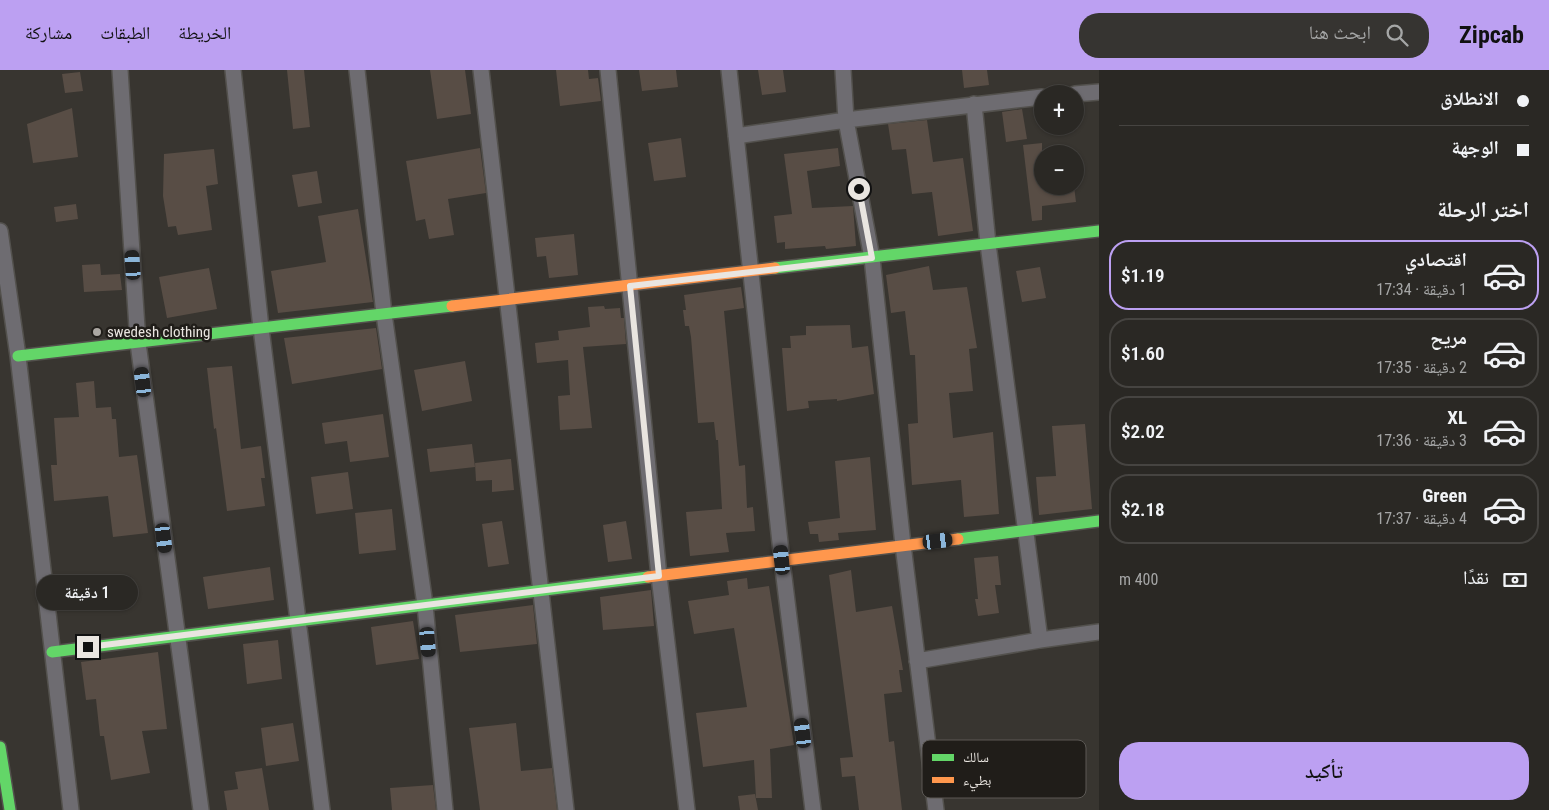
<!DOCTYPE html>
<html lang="ar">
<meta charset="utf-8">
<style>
:root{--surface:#2a2824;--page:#363431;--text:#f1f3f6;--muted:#a5a6a6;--line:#464441;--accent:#bca0f2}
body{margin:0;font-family:"Roboto Condensed","Noto Naskh Arabic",sans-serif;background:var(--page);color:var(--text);direction:rtl;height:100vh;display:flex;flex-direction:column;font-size:19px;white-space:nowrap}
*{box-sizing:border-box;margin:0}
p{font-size:16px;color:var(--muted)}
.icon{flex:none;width:28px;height:28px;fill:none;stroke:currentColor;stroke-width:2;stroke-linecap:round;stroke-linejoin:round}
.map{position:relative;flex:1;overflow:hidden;direction:ltr}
.sheet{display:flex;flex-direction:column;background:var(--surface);width:450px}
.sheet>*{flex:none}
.top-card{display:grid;align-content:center;height:110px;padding:0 20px;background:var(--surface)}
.controls{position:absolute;left:1034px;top:15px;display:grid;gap:10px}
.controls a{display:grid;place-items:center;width:50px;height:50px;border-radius:50%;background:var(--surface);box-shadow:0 1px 4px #0004,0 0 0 1px var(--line);font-size:25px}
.end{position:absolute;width:22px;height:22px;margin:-11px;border:6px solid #e9e5e0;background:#111;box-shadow:0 0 0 2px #111}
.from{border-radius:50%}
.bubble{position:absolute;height:35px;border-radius:18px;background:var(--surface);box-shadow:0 1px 4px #0004,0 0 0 1px var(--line);font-size:16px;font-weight:600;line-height:35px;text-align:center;direction:rtl}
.car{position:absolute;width:15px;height:30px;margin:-15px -8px;border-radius:6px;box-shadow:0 0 4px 1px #0007;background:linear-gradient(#222 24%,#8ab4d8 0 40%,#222 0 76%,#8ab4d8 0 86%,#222 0)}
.top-card b{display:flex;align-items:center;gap:18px;height:48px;font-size:19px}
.top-card b+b{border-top:1px solid var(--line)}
.top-card i{width:12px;height:12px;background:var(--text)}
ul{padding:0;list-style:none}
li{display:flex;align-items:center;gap:15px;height:70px;margin:0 10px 8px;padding:0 10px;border:2px solid var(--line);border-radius:20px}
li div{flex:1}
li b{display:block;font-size:19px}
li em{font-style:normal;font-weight:600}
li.on{border-color:var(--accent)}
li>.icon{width:45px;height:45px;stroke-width:1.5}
h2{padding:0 20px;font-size:22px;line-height:60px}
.pay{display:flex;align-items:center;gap:12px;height:55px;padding:0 20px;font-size:19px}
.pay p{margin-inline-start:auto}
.action{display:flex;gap:10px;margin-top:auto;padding:10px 20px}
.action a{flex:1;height:58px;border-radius:20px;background:var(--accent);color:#111;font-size:20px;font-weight:600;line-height:58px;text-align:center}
header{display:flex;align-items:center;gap:30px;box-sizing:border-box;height:70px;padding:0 25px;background:var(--accent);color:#111}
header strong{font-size:24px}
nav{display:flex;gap:28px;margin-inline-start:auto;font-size:18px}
.search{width:350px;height:45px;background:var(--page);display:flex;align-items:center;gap:12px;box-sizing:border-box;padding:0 18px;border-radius:20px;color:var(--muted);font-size:19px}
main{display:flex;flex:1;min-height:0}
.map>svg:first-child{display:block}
</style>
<header>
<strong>Zipcab</strong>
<div class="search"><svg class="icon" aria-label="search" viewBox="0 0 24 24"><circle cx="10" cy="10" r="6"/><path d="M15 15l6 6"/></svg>ابحث هنا</div>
<nav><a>الخريطة</a><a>الطبقات</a><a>مشاركة</a></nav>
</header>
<main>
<section class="sheet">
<div class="top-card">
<b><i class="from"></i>الانطلاق</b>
<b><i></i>الوجهة</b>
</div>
<h2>اختر الرحلة</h2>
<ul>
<li class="on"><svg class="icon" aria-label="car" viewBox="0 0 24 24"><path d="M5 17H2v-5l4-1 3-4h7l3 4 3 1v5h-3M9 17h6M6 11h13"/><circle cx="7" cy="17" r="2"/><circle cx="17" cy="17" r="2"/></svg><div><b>اقتصادي</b><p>1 دقيقة · 17:34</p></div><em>$1.19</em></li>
<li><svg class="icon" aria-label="car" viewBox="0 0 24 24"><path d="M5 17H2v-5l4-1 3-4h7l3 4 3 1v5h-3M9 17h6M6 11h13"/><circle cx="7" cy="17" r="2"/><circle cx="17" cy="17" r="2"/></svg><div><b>مريح</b><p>2 دقيقة · 17:35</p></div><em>$1.60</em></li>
<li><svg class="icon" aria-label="car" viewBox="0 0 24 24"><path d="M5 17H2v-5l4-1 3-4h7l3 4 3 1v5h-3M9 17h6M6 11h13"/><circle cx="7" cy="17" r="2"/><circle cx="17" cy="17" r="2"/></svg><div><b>XL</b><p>3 دقيقة · 17:36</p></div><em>$2.02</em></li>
<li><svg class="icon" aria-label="car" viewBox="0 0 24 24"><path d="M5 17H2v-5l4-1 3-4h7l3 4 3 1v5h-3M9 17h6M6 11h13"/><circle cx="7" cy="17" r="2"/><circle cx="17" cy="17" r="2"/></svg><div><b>Green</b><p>4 دقيقة · 17:37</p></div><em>$2.18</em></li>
</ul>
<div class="pay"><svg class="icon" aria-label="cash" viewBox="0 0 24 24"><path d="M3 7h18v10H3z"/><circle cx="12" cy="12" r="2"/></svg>نقدًا<p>400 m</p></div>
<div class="action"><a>تأكيد</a></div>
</section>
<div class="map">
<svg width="1099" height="740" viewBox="0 0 1099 740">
<rect width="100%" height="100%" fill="#383530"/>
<path fill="#584d45" d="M 287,0 L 304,0 L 310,57 L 293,59 Z
M 430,0 L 465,0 L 471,44 L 437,49 Z
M 556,0 L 588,0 L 589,9 L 598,8 L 601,31 L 560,36 Z
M 639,0 L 676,0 L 678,17 L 642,21 Z
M 758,0 L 783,0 L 786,22 L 762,25 Z
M 962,0 L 987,0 L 989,15 L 964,18 Z
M 80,2 L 83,21 L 65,23 L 62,4 Z
M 72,38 L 78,87 L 33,93 L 27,54 Z
M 1022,39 L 1027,69 L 1006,72 L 1002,42 Z
M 927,50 L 933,92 L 963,88 L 973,161 L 938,166 L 932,122 L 912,124 L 906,79 L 892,80 L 888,54 Z
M 681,68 L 686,107 L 654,111 L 648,73 Z
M 1042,73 L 1042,116 L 1074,116 L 1076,132 L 1042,136 L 1042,150 L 1032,151 L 1023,75 Z
M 480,78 L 486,123 L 448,129 L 454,165 L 429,169 L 425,149 L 416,151 L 406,91 Z
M 838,78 L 840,96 L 807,101 L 812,138 L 853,136 L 856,176 L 826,179 L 825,176 L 785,179 L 785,172 L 777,173 L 774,146 L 792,144 L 784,84 Z
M 214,79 L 218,114 L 206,116 L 212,160 L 178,165 L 176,156 L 168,157 L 163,126 L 164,84 Z
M 317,101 L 322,133 L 298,137 L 292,105 Z
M 76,134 L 78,149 L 56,152 L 54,137 Z
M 358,139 L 373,232 L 278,243 L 271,201 L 326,192 L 318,146 Z
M 574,164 L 578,205 L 549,208 L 546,186 L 537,187 L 535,168 Z
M 100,194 L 101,205 L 120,204 L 122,220 L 84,222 L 82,195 Z
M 929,196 L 933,220 L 967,217 L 977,278 L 969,279 L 973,321 L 949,323 L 953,368 L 993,362 L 999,444 L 964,447 L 961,410 L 912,415 L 908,354 L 918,353 L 915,285 L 910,285 L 905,241 L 891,243 L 886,205 Z
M 1040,197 L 1046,228 L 1022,232 L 1016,201 Z
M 209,198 L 217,239 L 167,248 L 159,207 Z
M 741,217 L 744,238 L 724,241 L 739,396 L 745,395 L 747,438 L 753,437 L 755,461 L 726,463 L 729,482 L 690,486 L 686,442 L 722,439 L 718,370 L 716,370 L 714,352 L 698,353 L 691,267 L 689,256 L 685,256 L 683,240 L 686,240 L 684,225 Z
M 604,236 L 605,239 L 620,238 L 621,248 L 624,248 L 626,274 L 583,277 L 592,358 L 560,360 L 558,326 L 570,325 L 568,290 L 537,293 L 535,273 L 559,270 L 558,261 L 590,257 L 588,237 Z
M 850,255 L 852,278 L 868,276 L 874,324 L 837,331 L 837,329 L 808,331 L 809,338 L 787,341 L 782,278 L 791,278 L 790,266 L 806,265 L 806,256 Z
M 376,258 L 382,299 L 292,314 L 284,268 Z
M 465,291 L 472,331 L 422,341 L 414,300 Z
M 232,296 L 241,379 L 261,376 L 265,408 L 261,408 L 265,436 L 227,441 L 216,358 L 214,359 L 207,298 Z
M 94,311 L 96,338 L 111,337 L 112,349 L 116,349 L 119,387 L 137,385 L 148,463 L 113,467 L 108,426 L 54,431 L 51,395 L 57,395 L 54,348 L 79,347 L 76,313 Z
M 383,344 L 389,387 L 350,392 L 347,371 L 325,374 L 322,353 Z
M 1085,354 L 1092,439 L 1039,445 L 1036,407 L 1056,406 L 1052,356 Z
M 472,374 L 475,397 L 430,402 L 427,379 Z
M 870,387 L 876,460 L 838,463 L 839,470 L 819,472 L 818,464 L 810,464 L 808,452 L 840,448 L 835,391 Z
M 511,389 L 514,420 L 492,422 L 492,410 L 476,411 L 475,393 Z
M 348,402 L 353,439 L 316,444 L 311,407 Z
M 392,439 L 396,480 L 359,484 L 355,443 Z
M 502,451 L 509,494 L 488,497 L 482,454 Z
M 626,451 L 632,489 L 608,492 L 603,455 Z
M 998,486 L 1001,515 L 995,515 L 999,543 L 978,546 L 975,529 L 978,529 L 974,488 Z
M 270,497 L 274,530 L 208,539 L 203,507 Z
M 851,500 L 856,542 L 892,536 L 903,600 L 899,600 L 902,622 L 884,624 L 889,672 L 894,671 L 902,740 L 859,740 L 855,706 L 842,707 L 840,688 L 853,687 L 829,505 Z
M 747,508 L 748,519 L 769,516 L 794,675 L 770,679 L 772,728 L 756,728 L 754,690 L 703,697 L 696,643 L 747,637 L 734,558 L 694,564 L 688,531 L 729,525 L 727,511 Z
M 651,520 L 654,556 L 603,560 L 600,527 Z
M 533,535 L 537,574 L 460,582 L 455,545 Z
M 413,551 L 419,589 L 376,595 L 371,557 Z
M 278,570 L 282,609 L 247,614 L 243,574 Z
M 158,582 L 167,659 L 142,661 L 150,703 L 111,710 L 104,666 L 100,666 L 96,629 L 86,630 L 81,592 Z
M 293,653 L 299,691 L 266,696 L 261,658 Z
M 516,653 L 521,701 L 552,698 L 557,740 L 480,740 L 469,658 Z
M 262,698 L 269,740 L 227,740 L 224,721 L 238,719 L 235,702 Z
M 433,715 L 436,740 L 392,740 L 390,718 Z
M 755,724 L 758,740 L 740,740 L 738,726 Z"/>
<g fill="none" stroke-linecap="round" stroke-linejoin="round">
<defs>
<path id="street" d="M 120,0 L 138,273 L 201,740
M 233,0 L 261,258 L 322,740
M 357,0 L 384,244 L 425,535 L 445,740
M 481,0 L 566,740
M 608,0 L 659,506 L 687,740
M 729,0 L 782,491 L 813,740
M 843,0 L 846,50 L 872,188 L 903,475 L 936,740
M 1075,24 L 1099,22
M 974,34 L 988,174 L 1040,570
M 736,66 L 846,50 L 1042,27
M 0,161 L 18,286 L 71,740
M 917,591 L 1040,570 L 1099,562"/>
<path id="fast" d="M 775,198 L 1099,161
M 18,286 L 452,236
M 958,469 L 1099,451
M 52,582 L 648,507
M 0,677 L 10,740"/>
<path id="slow" d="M 452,236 L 775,198
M 648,507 L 958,469"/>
</defs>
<use href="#street" stroke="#53514d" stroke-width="18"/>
<use href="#fast" stroke="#53514d" stroke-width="14"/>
<use href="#slow" stroke="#53514d" stroke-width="14"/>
<use href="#street" stroke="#6e6c71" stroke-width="15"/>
<use href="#fast" stroke="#63d668" stroke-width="11"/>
<use href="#slow" stroke="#ff974d" stroke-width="11"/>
</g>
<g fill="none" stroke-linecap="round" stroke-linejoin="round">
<path stroke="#e9e5e0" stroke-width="6" d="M 88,577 L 659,506 L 630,216 L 872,188 L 859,119"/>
</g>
<circle fill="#aba7a2" stroke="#201d19" stroke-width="2" cx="97" cy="262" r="5"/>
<g text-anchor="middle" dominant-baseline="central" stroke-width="5" stroke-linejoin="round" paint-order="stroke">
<g font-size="15" fill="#e9e5e0" stroke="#201d19" text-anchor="start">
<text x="107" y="262">swedesh clothing</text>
</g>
</g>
<rect x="922" y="670" width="164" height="58" rx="8" fill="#201d19" stroke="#5c5955" stroke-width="1"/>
<rect x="932" y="684" width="22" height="7" fill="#63d668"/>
<rect x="932" y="707" width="22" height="6" fill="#ff974d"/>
<g font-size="14" fill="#e9e5e0">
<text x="963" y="692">سالك</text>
<text x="963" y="715">بطيء</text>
</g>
</svg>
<div class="controls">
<a>+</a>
<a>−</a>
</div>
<i class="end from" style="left:859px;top:119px"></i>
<i class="end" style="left:88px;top:577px"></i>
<div class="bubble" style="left:36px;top:505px;width:102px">1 دقيقة</div>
<i class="car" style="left:133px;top:195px;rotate:356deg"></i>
<i class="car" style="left:143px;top:312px;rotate:353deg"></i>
<i class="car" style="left:164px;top:468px;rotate:173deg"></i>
<i class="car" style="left:938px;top:471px;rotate:83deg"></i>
<i class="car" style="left:782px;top:490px;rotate:354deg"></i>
<i class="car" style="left:428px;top:572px;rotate:175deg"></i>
<i class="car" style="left:803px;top:663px;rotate:353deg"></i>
</div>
</main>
